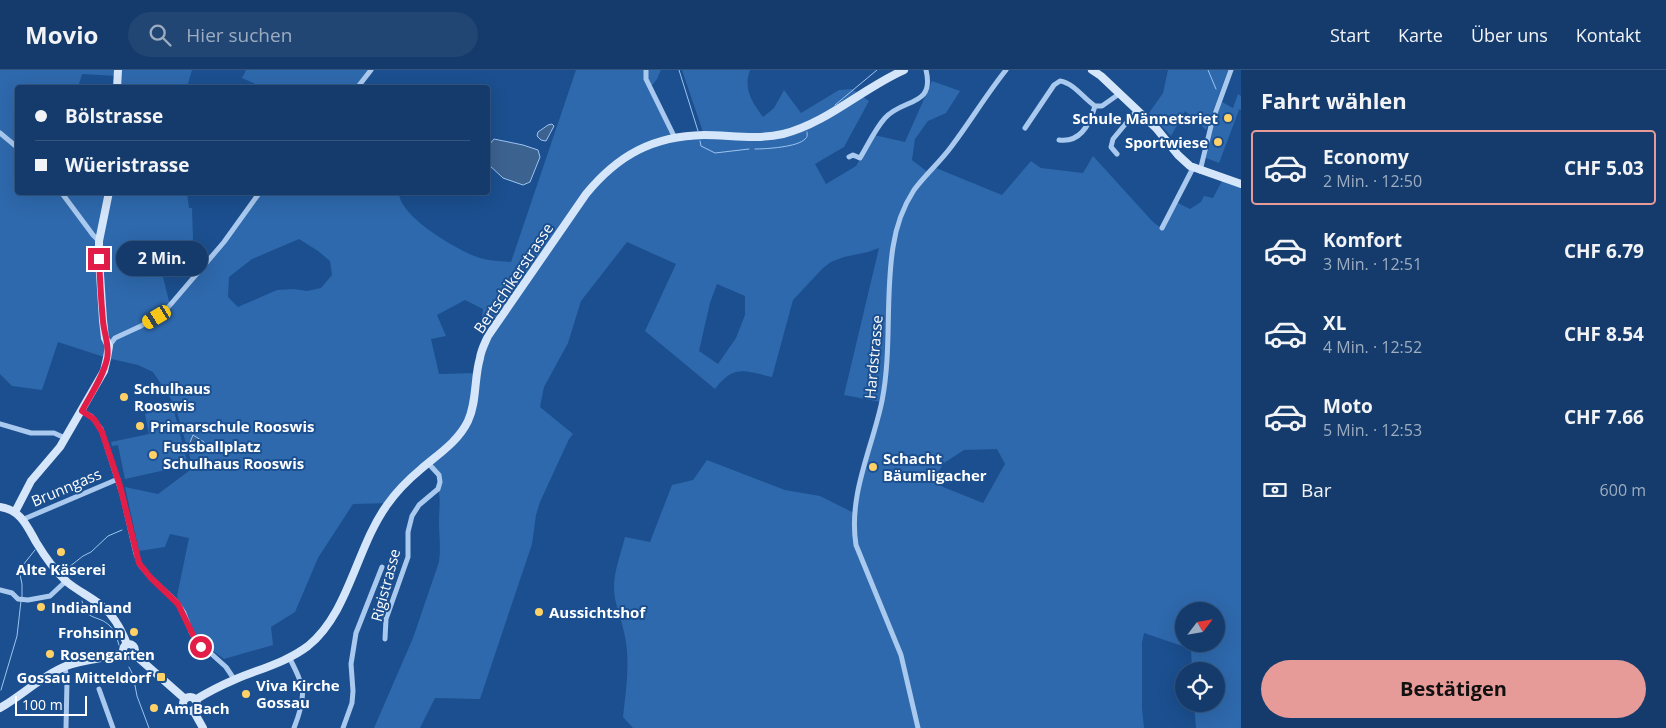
<!DOCTYPE html>
<html lang="de">
<meta charset="utf-8">
<style>
:root{--surface:#143b6b;--page:#214673;--text:#f1f3f6;--muted:#9dadc1;--line:#33557e;--accent:#e69b98}
body{margin:0;font-family:"Open Sans",sans-serif;background:var(--page);color:var(--text);height:100vh;display:flex;flex-direction:column;font-size:19px;white-space:nowrap}
*{box-sizing:border-box;margin:0}
p{font-size:16px;color:var(--muted)}
.icon{flex:none;width:28px;height:28px;fill:none;stroke:currentColor;stroke-width:2;stroke-linecap:round;stroke-linejoin:round}
.map{position:relative;flex:1;overflow:hidden}
.side{display:flex;flex-direction:column;background:var(--surface);width:425px}
.side>*{flex:none}
.guide{position:absolute;left:15px;top:15px;width:475px;height:110px;border-radius:5px;box-shadow:0 5px 20px #0002,0 0 0 1px var(--line);display:grid;align-content:center;height:110px;padding:0 20px;background:var(--surface)}
.needle{width:32px;rotate:59deg}
.fabs{position:absolute;left:1175px;top:532px;display:grid;gap:10px}
.fabs a{display:grid;place-items:center;width:50px;height:50px;border-radius:50%;background:var(--surface);box-shadow:0 5px 20px #0002,0 0 0 1px var(--line);font-size:25px}
.scale{position:absolute;left:15px;bottom:12px;width:72px;box-sizing:border-box;padding-left:5px;border:2px solid #fff;border-top:0;font-size:14px;line-height:18px;white-space:nowrap;color:#fff;-webkit-text-stroke:4px #1b4f8f;paint-order:stroke}
.end{position:absolute;width:22px;height:22px;margin:-11px;border:6px solid #e11d48;background:#fff;box-shadow:0 0 0 2px #fff}
.from{border-radius:50%}
.bubble{position:absolute;height:35px;border-radius:18px;background:var(--surface);box-shadow:0 5px 20px #0002,0 0 0 1px var(--line);font-size:16px;font-weight:700;line-height:35px;text-align:center}
.car{position:absolute;width:15px;height:30px;margin:-15px -8px;border-radius:6px;box-shadow:0 0 4px 1px #0007;background:linear-gradient(#f5c518 24%,#345 0 40%,#f5c518 0 76%,#345 0 86%,#f5c518 0)}
.guide b{display:flex;align-items:center;gap:18px;height:48px;font-size:19px}
.guide b+b{border-top:1px solid var(--line)}
.guide i{width:12px;height:12px;background:var(--text)}
ul{padding:0;list-style:none}
li{display:flex;align-items:center;gap:15px;height:75px;margin:0 10px 8px;padding:0 10px;border:2px solid transparent;border-radius:5px}
li div{flex:1}
li b{display:block;font-size:19px}
li em{font-style:normal;font-weight:700}
li.selected{border-color:var(--accent)}
li>.icon{width:45px;height:45px;stroke-width:1.5}
h2{padding:0 20px;font-size:22px;line-height:60px}
.pay{display:flex;align-items:center;gap:12px;height:55px;padding:0 20px;font-size:19px}
.pay p{margin-inline-start:auto}
.action{display:flex;gap:10px;margin-top:auto;padding:10px 20px}
.action a{flex:1;height:58px;border-radius:30px;background:var(--accent);color:#111;font-size:20px;font-weight:700;line-height:58px;text-align:center}
header{display:flex;align-items:center;gap:30px;box-sizing:border-box;height:70px;padding:0 25px;background:var(--surface);border-bottom:1px solid var(--line)}
header strong{font-size:24px}
nav{display:flex;gap:28px;margin-inline-start:auto;font-size:18px}
.search{width:350px;height:45px;background:var(--page);display:flex;align-items:center;gap:12px;box-sizing:border-box;padding:0 18px;border-radius:28px;color:var(--muted);font-size:19px}
main{display:flex;flex:1;min-height:0}
.map>svg:first-child{display:block}
</style>
<header>
<strong>Movio</strong>
<div class="search"><svg class="icon" aria-label="search" viewBox="0 0 24 24"><circle cx="10" cy="10" r="6"/><path d="M15 15l6 6"/></svg>Hier suchen</div>
<nav><a>Start</a><a>Karte</a><a>Über uns</a><a>Kontakt</a></nav>
</header>
<main>
<div class="map">
<svg width="1241" height="658" viewBox="0 0 1241 658">
<rect width="100%" height="100%" fill="#1b4f8f"/>
<path fill="#2e69ad" fill-rule="evenodd" d="M 0,0 L 192,0 L 187,17 L 117,17 L 117,6 L 82,4 L 78,17 L 18,18 L 18,122 L 187,123 L 189,138 L 192,138 L 193,170 C 169,173 153,169 157,200 L 161,199 L 169,231 L 172,233 L 224,172 L 260,123 L 399,123 C 400,147 456,179 477,187 C 487,191 500,191 511,192 L 576,0 L 661,0 L 657,9 L 650,18 L 675,68 L 704,65 L 682,0 L 750,0 C 743,19 752,32 763,47 L 774,38 L 784,20 L 801,43 L 839,20 L 852,19 L 869,31 L 844,77 L 815,94 L 826,114 L 856,96 L 874,65 L 905,72 L 932,11 L 960,21 L 946,43 L 928,51 L 915,69 L 912,90 L 929,103 L 936,98 L 1002,125 L 1031,91 L 1041,98 L 1083,103 L 1093,86 L 1153,152 L 1161,158 L 1176,132 L 1190,139 L 1201,132 L 1204,126 L 1213,128 L 1223,109 L 1241,114 L 1241,658 L 1196,658 L 1194,634 L 1216,634 L 1216,601 L 1192,601 L 1191,579 L 1144,563 L 1142,573 L 1142,638 L 1144,658 L 633,658 L 623,647 C 626,619 631,591 624,562 C 621,547 614,533 614,517 C 614,501 621,483 625,467 L 650,472 L 672,415 L 693,410 L 707,390 L 785,420 L 820,426 L 854,443 L 881,332 L 844,325 L 879,178 L 868,182 L 844,187 L 831,192 L 823,198 L 793,230 L 772,307 C 745,301 734,294 715,319 L 645,261 L 676,194 L 627,172 L 581,231 L 568,273 L 544,317 L 540,337 L 573,364 L 569,369 L 540,432 L 536,445 L 532,474 L 480,629 L 435,628 L 420,658 L 374,658 L 413,568 L 439,492 C 441,478 439,465 439,451 C 439,440 441,429 438,419 L 440,411 L 428,394 L 391,433 L 353,434 L 318,488 L 295,542 L 271,557 L 273,575 L 224,589 L 199,571 L 177,526 L 189,468 L 170,464 L 165,477 L 139,481 L 125,417 L 158,424 L 193,398 L 175,335 L 153,302 L 138,295 L 107,288 L 58,272 L 42,320 L 12,316 L 0,304 ZM 299,169 L 318,181 L 330,191 L 332,205 L 321,218 L 307,221 L 294,219 L 277,220 L 238,237 L 228,227 L 229,207 L 252,189 ZM 717,214 L 745,226 L 745,245 L 736,268 L 718,294 L 699,281 L 710,233 ZM 465,230 L 483,239 L 482,247 L 495,254 L 477,303 L 439,304 L 431,269 L 446,266 L 437,245 ZM 997,379 L 1005,394 L 983,433 L 943,417 L 934,408 L 944,393 L 964,380 ZM 1184,541 L 1216,541 L 1216,574 L 1184,574 Z
M 246,0 L 371,0 L 357,17 L 262,17 L 242,8 Z
M 1168,0 L 1228,0 L 1206,60 L 1185,41 L 1171,66 L 1149,43 L 1163,23 Z
M 1238,24 L 1241,26 L 1241,40 L 1237,39 L 1239,40 L 1219,93 L 1206,88 L 1212,59 L 1222,32 L 1233,38 Z
M 173,337 L 188,395 L 125,409 L 118,375 L 112,376 L 111,372 L 149,364 L 145,344 Z"/>
<path fill="#3c6290" stroke="#9cc4f0" d="M 552,54 L 554,56 L 546,71 L 541,70 L 537,66 L 538,62 L 548,55 Z
M 494,69 L 523,75 L 538,80 L 540,87 L 530,112 L 523,115 L 503,108 L 488,94 L 488,76 Z
M 193,365 L 204,372 L 201,381 L 196,382 L 190,381 L 189,375 Z"/>
<g fill="none" stroke-linecap="round" stroke-linejoin="round">
<path stroke="#9cc4f0" stroke-width="1" d="M 679,0 L 698,61
M 1208,0 L 1216,19
M 835,35 L 877,0
M 700,71 L 701,76 L 715,83 L 749,79
M 755,79 C 766,79 798,77 805,69 C 808,67 807,65 807,62
M 64,501 L 83,486 L 91,482 L 108,466 L 122,460
M 22,527 L 22,514 L 19,500 L 35,480
M 82,531 C 86,552 98,544 110,556 C 115,561 117,568 119,575
M 129,597 L 133,605 L 137,626 L 149,658
M 1,620 L 17,566 L 21,531"/>
<path stroke="#a9c9ee" stroke-width="5" d="M 646,0 L 646,9 L 675,68
M 357,18 L 371,0
M 1025,58 L 1054,15 L 1060,11 C 1074,13 1084,29 1095,36
M 0,63 L 18,78
M 1059,70 C 1080,73 1090,54 1095,36 L 1102,36 L 1119,24
M 1117,84 L 1111,77 L 1113,69 L 1137,40
M 849,87 L 853,85 L 860,88 C 868,75 875,59 885,48 C 903,28 935,37 926,0
M 1200,101 L 1212,52 L 1231,0
M 61,122 L 93,165 L 99,171
M 1162,158 L 1193,98
M 109,276 L 115,268 L 141,256 L 165,241 L 224,172 L 260,122
M 82,341 L 92,347 L 101,359 L 122,424 L 136,484 L 140,495 L 150,507 L 176,531 L 184,543 L 191,562 L 197,571 L 226,597 L 234,609
M 0,354 L 31,363 L 54,363 L 65,368
M 24,449 L 118,409
M 0,520 L 12,523 L 18,529 L 28,530 L 50,526 L 66,511
M 385,569 L 386,549 L 408,487 L 408,462 L 412,446 L 419,435 L 438,419 L 440,412 L 439,405 L 428,393
M 289,587 C 305,618 307,625 294,658
M 65,597 L 67,611 L 66,658
M 99,619 L 113,658
M 343,658 L 352,633 L 353,621 L 351,594 L 356,563 L 382,497
M 918,658 L 901,585 L 856,475 C 848,425 872,379 882,331 C 892,280 885,227 893,177 C 896,157 903,137 914,120 C 925,105 940,92 951,77 C 970,52 986,25 1006,0"/>
<path stroke="#d6e6fa" stroke-width="8" d="M 1092,0 L 1101,6 L 1156,58 L 1178,85 L 1190,96 L 1241,114
M 117,18 L 118,0
M 0,437 C 21,440 27,456 36,472 C 45,487 55,501 67,512 C 78,521 91,527 102,536 C 113,545 122,561 127,574
M 15,442 L 31,411 L 60,377 L 104,301 L 107,288 L 109,276 L 105,268 L 103,250 L 99,189 L 99,171 L 109,122
M123 580a6 6 0 1 1 12 0a6 6 0 1 1-12 0Z
M 134,584 L 185,629
M183 634a7 7 0 1 1 14 0a7 7 0 1 1-14 0Z
M 195,630 C 208,622 222,615 236,609 C 260,599 287,592 308,576 C 349,543 356,478 387,435 C 396,422 409,409 421,399 C 437,385 458,372 468,351 C 477,332 474,308 480,288 C 481,280 485,273 488,266 L 586,124 C 618,85 653,66 704,65 C 730,65 757,70 783,64 C 827,53 863,18 904,0
M 0,638 C 23,625 41,606 66,596 C 84,589 104,589 123,583
M 193,640 L 203,658"/>
</g>
<g fill="none" stroke-linecap="round" stroke-linejoin="round">
<path stroke="#e11d48" stroke-width="6" d="M 99,189 C 100,210 101,230 103,251 C 104,264 110,276 107,289 C 103,307 91,324 82,341 L 94,349 L 102,362 L 120,416 L 139,493 L 150,507 L 178,534 L 193,565 L 201,577"/>
</g>
<g fill="#ffd166" stroke="#1b4f8f" stroke-width="2">
<circle cx="1228" cy="48" r="5"/>
<circle cx="1218" cy="72" r="5"/>
<circle cx="124" cy="327" r="5"/>
<circle cx="140" cy="356" r="5"/>
<circle cx="153" cy="385" r="5"/>
<circle cx="873" cy="397" r="5"/>
<circle cx="61" cy="482" r="5"/>
<circle cx="41" cy="537" r="5"/>
<circle cx="539" cy="542" r="5"/>
<circle cx="134" cy="562" r="5"/>
<circle cx="50" cy="584" r="5"/>
<rect x="156" y="602" width="10" height="10" rx="2.5"/>
<circle cx="246" cy="624" r="5"/>
<circle cx="154" cy="638" r="5"/>
</g>
<g text-anchor="middle" dominant-baseline="central" stroke-width="4" stroke-linejoin="round" paint-order="stroke">
<g font-size="15" font-weight="bold" fill="#fff" stroke="#1b4f8f" text-anchor="start">
<text x="1218" y="48" text-anchor="end">Schule Männetsriet</text>
<text x="1208" y="72" text-anchor="end">Sportwiese</text>
<text x="134" y="318">Schulhaus<tspan x="134" dy="17">Rooswis</tspan></text>
<text x="150" y="356">Primarschule Rooswis</text>
<text x="163" y="376">Fussballplatz<tspan x="163" dy="17">Schulhaus Rooswis</tspan></text>
<text x="883" y="388">Schacht<tspan x="883" dy="17">Bäumligacher</tspan></text>
<text x="61" y="499" text-anchor="middle">Alte Käserei</text>
<text x="51" y="537">Indianland</text>
<text x="549" y="542">Aussichtshof</text>
<text x="124" y="562" text-anchor="end">Frohsinn</text>
<text x="60" y="584">Rosengarten</text>
<text x="151" y="607" text-anchor="end">Gossau Mitteldorf</text>
<text x="256" y="615">Viva Kirche<tspan x="256" dy="17">Gossau</tspan></text>
<text x="164" y="638">Am Bach</text>
</g>
<g font-size="15" fill="#fff" stroke="#1b4f8f">
<text transform="translate(513 208) rotate(-56)">Bertschikerstrasse</text>
<text transform="translate(873 287) rotate(-85)">Hardstrasse</text>
<text transform="translate(66 417) rotate(-23)">Brunngass</text>
<text transform="translate(385 515) rotate(-75)">Rigistrasse</text>
</g>
</g>
</svg>
<div class="fabs">
<a><svg class="needle" viewBox="-14 -14 28 28"><path d="M0-13l5 13h-10z" fill="#e53935"/><path d="M0 13l5-13h-10z" fill="#9dadc1"/></svg></a>
<a><svg class="icon" aria-label="locate" viewBox="0 0 24 24"><circle cx="12" cy="12" r="6"/><path d="M12 2v4M12 18v4M2 12h4M18 12h4"/></svg></a>
</div>
<div class="scale">100 m</div>
<i class="end from" style="left:201px;top:577px"></i>
<i class="end" style="left:99px;top:189px"></i>
<div class="bubble" style="left:116px;top:171px;width:92px">2 Min.</div>
<i class="car" style="left:157px;top:247px;rotate:239deg"></i>
<div class="guide">
<b><i class="from"></i>Bölstrasse</b>
<b><i></i>Wüeristrasse</b>
</div>
</div>
<section class="side">
<h2>Fahrt wählen</h2>
<ul>
<li class="selected"><svg class="icon" aria-label="car" viewBox="0 0 24 24"><path d="M5 17H2v-5l4-1 3-4h7l3 4 3 1v5h-3M9 17h6M6 11h13"/><circle cx="7" cy="17" r="2"/><circle cx="17" cy="17" r="2"/></svg><div><b>Economy</b><p>2 Min. · 12:50</p></div><em>CHF 5.03</em></li>
<li><svg class="icon" aria-label="car" viewBox="0 0 24 24"><path d="M5 17H2v-5l4-1 3-4h7l3 4 3 1v5h-3M9 17h6M6 11h13"/><circle cx="7" cy="17" r="2"/><circle cx="17" cy="17" r="2"/></svg><div><b>Komfort</b><p>3 Min. · 12:51</p></div><em>CHF 6.79</em></li>
<li><svg class="icon" aria-label="car" viewBox="0 0 24 24"><path d="M5 17H2v-5l4-1 3-4h7l3 4 3 1v5h-3M9 17h6M6 11h13"/><circle cx="7" cy="17" r="2"/><circle cx="17" cy="17" r="2"/></svg><div><b>XL</b><p>4 Min. · 12:52</p></div><em>CHF 8.54</em></li>
<li><svg class="icon" aria-label="car" viewBox="0 0 24 24"><path d="M5 17H2v-5l4-1 3-4h7l3 4 3 1v5h-3M9 17h6M6 11h13"/><circle cx="7" cy="17" r="2"/><circle cx="17" cy="17" r="2"/></svg><div><b>Moto</b><p>5 Min. · 12:53</p></div><em>CHF 7.66</em></li>
</ul>
<div class="pay"><svg class="icon" aria-label="cash" viewBox="0 0 24 24"><path d="M3 7h18v10H3z"/><circle cx="12" cy="12" r="2"/></svg>Bar<p>600 m</p></div>
<div class="action"><a>Bestätigen</a></div>
</section>
</main>
